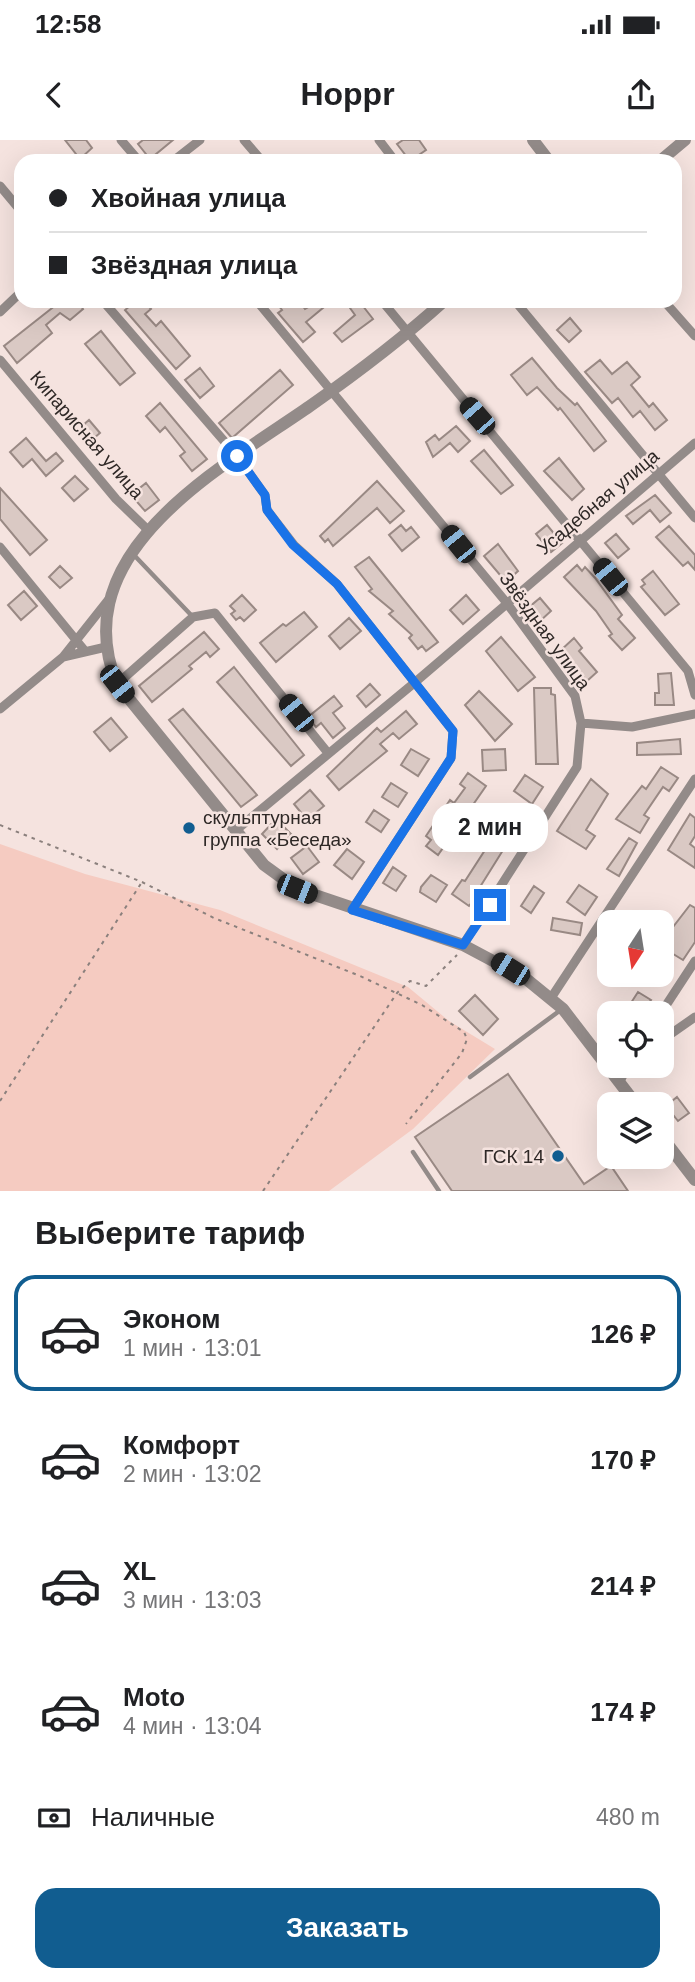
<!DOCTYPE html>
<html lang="ru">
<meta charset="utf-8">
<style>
:root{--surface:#fff;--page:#f2f2f2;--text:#202124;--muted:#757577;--line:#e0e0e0;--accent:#115d90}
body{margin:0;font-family:Arial,sans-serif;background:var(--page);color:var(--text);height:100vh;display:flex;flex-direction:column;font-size:26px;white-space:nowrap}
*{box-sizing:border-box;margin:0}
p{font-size:23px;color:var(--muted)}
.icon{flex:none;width:38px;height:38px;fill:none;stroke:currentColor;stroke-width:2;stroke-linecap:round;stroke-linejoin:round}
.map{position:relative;height:1051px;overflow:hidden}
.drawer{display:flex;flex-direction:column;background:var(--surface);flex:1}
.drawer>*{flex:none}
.guide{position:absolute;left:14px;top:14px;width:668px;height:154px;border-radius:21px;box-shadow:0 7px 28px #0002;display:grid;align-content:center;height:154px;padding:0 35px;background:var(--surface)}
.needle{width:46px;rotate:192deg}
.fabs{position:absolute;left:597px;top:770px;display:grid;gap:14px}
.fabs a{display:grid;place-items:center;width:77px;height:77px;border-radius:14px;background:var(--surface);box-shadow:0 7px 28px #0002;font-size:35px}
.end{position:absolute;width:32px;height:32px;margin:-16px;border:9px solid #1a73e8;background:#fff;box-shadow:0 0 0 4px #fff}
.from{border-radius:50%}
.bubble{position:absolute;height:49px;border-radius:21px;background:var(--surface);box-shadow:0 7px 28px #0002;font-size:23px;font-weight:700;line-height:49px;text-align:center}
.car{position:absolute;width:21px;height:42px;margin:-21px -10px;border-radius:9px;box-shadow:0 0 5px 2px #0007;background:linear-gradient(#222 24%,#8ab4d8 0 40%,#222 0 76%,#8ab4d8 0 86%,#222 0)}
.guide b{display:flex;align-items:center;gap:24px;height:66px;font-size:26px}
.guide b+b{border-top:2px solid var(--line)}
.guide i{width:18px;height:18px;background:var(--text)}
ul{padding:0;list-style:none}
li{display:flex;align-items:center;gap:21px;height:116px;margin:0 14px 10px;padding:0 21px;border:4px solid transparent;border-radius:21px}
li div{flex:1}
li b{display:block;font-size:26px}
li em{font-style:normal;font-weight:700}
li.on{border-color:var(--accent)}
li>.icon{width:63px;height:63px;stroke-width:1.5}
h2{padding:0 35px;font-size:32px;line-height:84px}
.pay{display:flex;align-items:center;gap:18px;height:77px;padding:0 35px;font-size:26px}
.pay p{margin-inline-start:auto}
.action{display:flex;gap:14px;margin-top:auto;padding:14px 35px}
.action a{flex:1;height:80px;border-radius:21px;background:var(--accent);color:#fff;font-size:28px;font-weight:700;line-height:80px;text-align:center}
.status{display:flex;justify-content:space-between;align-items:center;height:49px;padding:0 35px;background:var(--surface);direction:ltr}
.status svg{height:19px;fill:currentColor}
header{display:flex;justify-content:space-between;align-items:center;height:91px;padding:0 35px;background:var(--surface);font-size:32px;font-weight:700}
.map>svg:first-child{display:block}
</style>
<div class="status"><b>12:58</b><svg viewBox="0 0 49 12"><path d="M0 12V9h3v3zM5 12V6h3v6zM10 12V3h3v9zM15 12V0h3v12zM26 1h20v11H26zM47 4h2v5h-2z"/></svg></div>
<header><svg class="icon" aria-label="back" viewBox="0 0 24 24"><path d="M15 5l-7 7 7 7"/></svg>Hoppr<svg class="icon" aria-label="share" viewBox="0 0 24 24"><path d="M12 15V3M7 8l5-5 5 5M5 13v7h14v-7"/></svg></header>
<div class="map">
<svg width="695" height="1051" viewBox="0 0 695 1051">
<rect width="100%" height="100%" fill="#f5e3df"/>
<path fill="#f5cbc1" d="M 0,704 L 85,734 L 220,770 L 408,847 L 449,881 L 495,909 L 413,989 L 329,1051 L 0,1051 Z"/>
<path fill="#dac9c4" stroke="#998984" stroke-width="2" d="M 65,0 L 86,0 L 92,8 L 80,19 Z
M 143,0 L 173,0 L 150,19 L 138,4 Z
M 403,0 L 419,0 L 426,10 L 410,21 L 397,4 Z
M 61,161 L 77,161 L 83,169 L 70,180 L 60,173 L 46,185 L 52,193 L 17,223 L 4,206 Z
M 136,161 L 144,161 L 151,169 L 145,174 L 156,186 L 161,181 L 190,216 L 176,229 L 125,170 Z
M 275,161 L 299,161 L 305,169 L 319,161 L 324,167 L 306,182 L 315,192 L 303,202 L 278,173 L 282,170 Z
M 359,161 L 373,179 L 342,202 L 334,193 L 355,175 L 350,168 Z
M 570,178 L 581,191 L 569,202 L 557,190 Z
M 101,191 L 135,233 L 120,245 L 85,204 Z
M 532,218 L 557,248 L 575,265 L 577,263 L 606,301 L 594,311 L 560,268 L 558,270 L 537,247 L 527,255 L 511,235 Z
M 600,220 L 612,234 L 627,222 L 640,237 L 631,245 L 649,267 L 653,263 L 667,280 L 655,290 L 640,271 L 633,277 L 618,258 L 612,263 L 585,232 Z
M 200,228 L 214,246 L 200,258 L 185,240 Z
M 280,230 L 293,245 L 232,298 L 219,283 Z
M 160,263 L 207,319 L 192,331 L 180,316 L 185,312 L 165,287 L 160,292 L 146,276 Z
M 89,280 L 100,293 L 87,304 L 76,291 Z
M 456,286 L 470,301 L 458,312 L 450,303 L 433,317 L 426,302 L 435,295 L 439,300 Z
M 26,298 L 46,321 L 56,313 L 63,321 L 46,336 L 32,319 L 23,327 L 10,312 Z
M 484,310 L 513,345 L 501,354 L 471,321 Z
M 559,318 L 584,349 L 572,360 L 544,331 Z
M 75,336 L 88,349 L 74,361 L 62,348 Z
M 377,341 L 404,371 L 390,383 L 377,368 L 333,406 L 328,399 L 325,402 L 320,396 Z
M 146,343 L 159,360 L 145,371 L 131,355 Z
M 0,348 L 47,400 L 30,415 L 0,379 Z
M 655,355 L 671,373 L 660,382 L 650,370 L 633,384 L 626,376 Z
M 401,385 L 406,391 L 411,387 L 419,397 L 402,411 L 389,395 Z
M 547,385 L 562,403 L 551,412 L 536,394 Z
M 669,386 L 695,415 L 695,430 L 688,422 L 683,426 L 656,397 Z
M 616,394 L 629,409 L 618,418 L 605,403 Z
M 498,404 L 518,431 L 506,442 L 484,416 Z
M 369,417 L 438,502 L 426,511 L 422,506 L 418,509 L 409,498 L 412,495 L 389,474 L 393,471 L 369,451 L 372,449 L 355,427 Z
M 577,425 L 582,431 L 585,427 L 595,438 L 622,475 L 618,479 L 635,498 L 622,510 L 609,496 L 612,494 L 596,471 L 564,437 Z
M 60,426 L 72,438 L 60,448 L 49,437 Z
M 653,431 L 679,464 L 665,475 L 641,447 L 645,444 L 642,440 Z
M 24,451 L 37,466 L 21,480 L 8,465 Z
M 242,455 L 256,470 L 244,481 L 240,477 L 236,480 L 231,474 L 235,471 L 230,466 Z
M 466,455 L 479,470 L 463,484 L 450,470 Z
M 540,458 L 551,471 L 539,482 L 528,468 Z
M 304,472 L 317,487 L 276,522 L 260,503 L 283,484 L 286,486 Z
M 349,478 L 361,491 L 340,509 L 329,496 Z
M 204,492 L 219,509 L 210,517 L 206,512 L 189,526 L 192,529 L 152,562 L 139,546 Z
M 501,497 L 535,537 L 518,551 L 486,511 Z
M 574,498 L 582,508 L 579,511 L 597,532 L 587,541 L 560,511 Z
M 234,527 L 304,615 L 291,626 L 217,542 Z
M 671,533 L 674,565 L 655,565 L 655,553 L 659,553 L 658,534 Z
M 370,544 L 380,555 L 366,567 L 357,556 Z
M 534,548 L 551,548 L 551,554 L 555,555 L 558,624 L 536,624 Z
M 479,551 L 512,584 L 495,601 L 465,565 Z
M 334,556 L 342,566 L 333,573 L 345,588 L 333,598 L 321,583 L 316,587 L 308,577 Z
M 183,569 L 257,655 L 241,667 L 169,580 Z
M 406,571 L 417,584 L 399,599 L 393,593 L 380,604 L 387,611 L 339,650 L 327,636 L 377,588 L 381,592 Z
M 111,578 L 127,597 L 110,611 L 94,592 Z
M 680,599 L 681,614 L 637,615 L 637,603 Z
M 411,609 L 429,619 L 418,636 L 401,625 Z
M 505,609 L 506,630 L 483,631 L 482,610 Z
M 661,627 L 678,638 L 669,651 L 663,647 L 644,675 L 649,678 L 640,693 L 616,679 L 642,646 L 646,649 Z
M 468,633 L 486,646 L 438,715 L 426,706 L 431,700 L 426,696 L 450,660 L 454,663 L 465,648 L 460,644 Z
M 525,635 L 543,647 L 532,664 L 514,651 Z
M 591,639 L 608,654 L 586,690 L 595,696 L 586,709 L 557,691 Z
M 391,643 L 407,653 L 398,667 L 382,657 Z
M 310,650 L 324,666 L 307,680 L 294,664 Z
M 507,665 L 526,675 L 517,691 L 511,687 L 501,705 L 505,707 L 480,747 L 483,749 L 469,766 L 452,754 L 462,740 L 465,741 L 485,710 L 480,707 Z
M 374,670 L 389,680 L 381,692 L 366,682 Z
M 690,674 L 695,678 L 695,696 L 690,704 L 695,708 L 695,728 L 668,710 Z
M 276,679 L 291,694 L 277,709 L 262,694 Z
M 629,698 L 637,703 L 619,736 L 607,729 Z
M 307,706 L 319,722 L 303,734 L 291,718 Z
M 347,709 L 364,722 L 352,739 L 334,725 Z
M 393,727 L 406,736 L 396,751 L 383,743 Z
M 431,735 L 447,745 L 436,762 L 420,752 L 421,747 Z
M 579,745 L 597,757 L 585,775 L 567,762 Z
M 534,746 L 544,753 L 531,773 L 521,766 Z
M 690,765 L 695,768 L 695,802 L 683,820 L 665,809 L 669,804 L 663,800 Z
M 553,778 L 582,783 L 580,795 L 551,790 Z
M 638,852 L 651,860 L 648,864 L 653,867 L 649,873 L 635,873 L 627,869 Z
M 475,855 L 498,879 L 483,895 L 459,871 Z
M 508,934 L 584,1044 L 611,1026 L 628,1051 L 452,1051 L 415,997 Z
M 677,957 L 689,973 L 678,981 L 666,966 Z"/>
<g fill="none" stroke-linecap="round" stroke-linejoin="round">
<path stroke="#8b807d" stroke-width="2" stroke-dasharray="3.5 5" stroke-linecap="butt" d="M 0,685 L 142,742 L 214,778 L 360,836 L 422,865 L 464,892 L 467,899 L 462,913 L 406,984
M 0,961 L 142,742
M 263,1051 L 397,853 L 410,841 L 426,846 L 457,815"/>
<path stroke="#938b89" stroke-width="4.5" d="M 133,414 L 192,476
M 470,937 L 562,869
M 413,1012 L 439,1051"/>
<path stroke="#938b89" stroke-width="9" d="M 121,0 L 139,21
M 244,0 L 262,21
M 379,0 L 395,21
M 173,21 L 200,0
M 0,46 L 21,71
M 103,161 L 237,316 L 265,355 L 267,370 L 294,405 L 337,444 L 453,591 L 451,618 L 352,770
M 257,161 L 506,462 L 575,556 L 581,583 L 577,627 L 463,805
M 382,161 L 688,531 L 695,555
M 515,161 L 695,378
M 664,161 L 695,196
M 0,172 L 21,152
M 0,220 L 116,359 L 149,391
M 0,407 L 85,511
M 63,517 L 106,507
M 117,544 L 193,477 L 215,473 L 328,613
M 0,569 L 63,517 L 109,459
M 581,583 L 632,587 L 695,574
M 235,691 L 413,544 L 695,303
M 551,858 L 695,639
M 661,873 L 695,821
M 662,900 L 695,877
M 619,943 L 628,926"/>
<path stroke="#938b89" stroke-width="12" d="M 533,0 L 549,21
M 660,21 L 685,0
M 444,161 C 402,199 357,233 310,266 C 221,328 63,412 117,544 L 264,725 L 297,749 L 463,805 L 525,838 L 563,869 L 636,964
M 662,997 L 695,1040"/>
</g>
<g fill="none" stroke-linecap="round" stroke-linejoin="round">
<path stroke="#1a73e8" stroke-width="9" d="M 237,316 L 265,355 L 267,370 L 293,405 L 337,444 L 453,591 L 451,618 L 352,770 L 463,805 L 490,765"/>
</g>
<g fill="#115d90" stroke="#f5e3df" stroke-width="2.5">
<circle cx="189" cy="688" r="7"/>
<circle cx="558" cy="1016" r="7"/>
</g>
<g text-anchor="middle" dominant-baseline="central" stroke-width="5" stroke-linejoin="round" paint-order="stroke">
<g font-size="19" fill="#2e2826" stroke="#f5e3df">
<text transform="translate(87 295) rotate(49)">Кипарисная улица</text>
<text transform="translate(598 362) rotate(-40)">Усадебная улица</text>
<text transform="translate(545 491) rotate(54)">Звёздная улица</text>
</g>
<g font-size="19" fill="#2e2826" stroke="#f5e3df" text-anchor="start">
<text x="203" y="677">скульптурная<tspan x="203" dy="22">группа «Беседа»</tspan></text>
<text x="544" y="1016" text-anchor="end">ГСК 14</text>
</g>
</g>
</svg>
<div class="fabs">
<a><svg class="needle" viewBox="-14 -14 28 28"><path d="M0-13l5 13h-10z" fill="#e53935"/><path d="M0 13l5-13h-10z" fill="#757577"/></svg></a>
<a><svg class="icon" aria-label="locate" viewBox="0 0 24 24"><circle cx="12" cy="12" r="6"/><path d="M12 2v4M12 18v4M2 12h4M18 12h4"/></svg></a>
<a><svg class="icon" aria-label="layers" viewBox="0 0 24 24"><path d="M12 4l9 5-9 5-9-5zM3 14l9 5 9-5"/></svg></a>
</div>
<i class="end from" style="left:237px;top:316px"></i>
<i class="end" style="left:490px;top:765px"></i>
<div class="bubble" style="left:432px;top:663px;width:116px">2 мин</div>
<i class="car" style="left:477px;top:276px;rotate:319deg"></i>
<i class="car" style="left:458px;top:404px;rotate:321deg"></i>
<i class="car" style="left:610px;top:437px;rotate:321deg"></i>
<i class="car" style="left:117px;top:544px;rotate:142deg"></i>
<i class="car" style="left:296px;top:573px;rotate:321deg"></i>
<i class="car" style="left:297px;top:749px;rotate:112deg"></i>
<i class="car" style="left:510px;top:829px;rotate:302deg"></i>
<div class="guide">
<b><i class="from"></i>Хвойная улица</b>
<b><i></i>Звёздная улица</b>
</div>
</div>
<section class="drawer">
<h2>Выберите тариф</h2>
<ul>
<li class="on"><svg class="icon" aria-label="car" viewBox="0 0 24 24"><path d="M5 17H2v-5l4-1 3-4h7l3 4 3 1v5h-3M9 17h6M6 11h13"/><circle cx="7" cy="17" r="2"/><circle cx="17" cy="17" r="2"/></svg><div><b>Эконом</b><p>1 мин · 13:01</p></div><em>126 ₽</em></li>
<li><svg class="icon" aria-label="car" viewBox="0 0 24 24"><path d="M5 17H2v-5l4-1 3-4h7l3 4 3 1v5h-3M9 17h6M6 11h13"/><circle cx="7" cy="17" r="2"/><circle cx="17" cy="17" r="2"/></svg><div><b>Комфорт</b><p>2 мин · 13:02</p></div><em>170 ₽</em></li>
<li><svg class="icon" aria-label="car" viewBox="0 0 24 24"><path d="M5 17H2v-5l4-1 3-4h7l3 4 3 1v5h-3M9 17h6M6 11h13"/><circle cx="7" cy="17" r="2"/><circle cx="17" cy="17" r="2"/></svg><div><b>XL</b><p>3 мин · 13:03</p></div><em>214 ₽</em></li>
<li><svg class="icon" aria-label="car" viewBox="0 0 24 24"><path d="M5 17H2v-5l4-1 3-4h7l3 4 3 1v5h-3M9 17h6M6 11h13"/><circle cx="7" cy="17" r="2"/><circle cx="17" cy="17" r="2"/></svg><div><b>Moto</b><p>4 мин · 13:04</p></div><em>174 ₽</em></li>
</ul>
<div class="pay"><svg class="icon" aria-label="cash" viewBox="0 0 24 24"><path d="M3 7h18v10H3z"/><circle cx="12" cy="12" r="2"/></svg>Наличные<p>480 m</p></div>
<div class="action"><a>Заказать</a></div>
</section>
